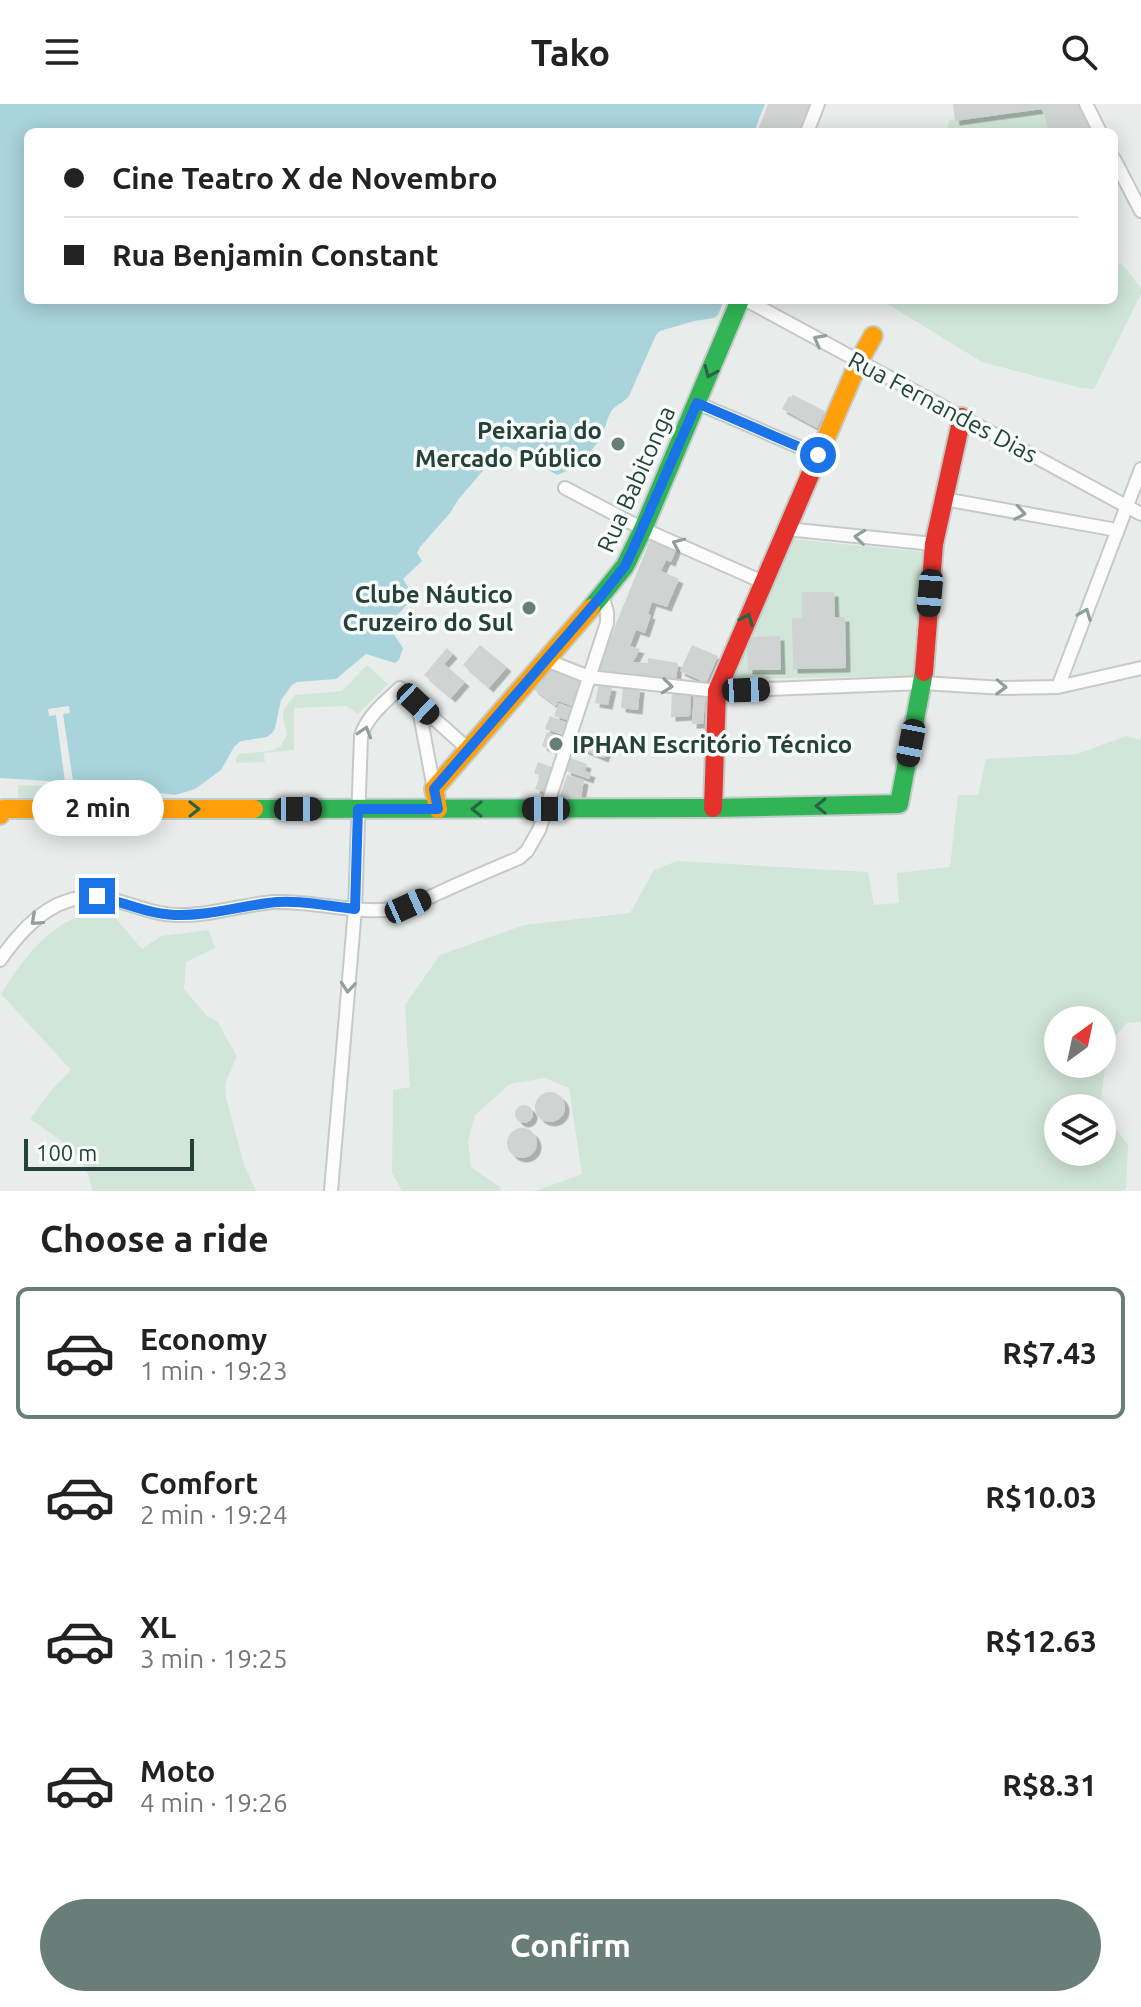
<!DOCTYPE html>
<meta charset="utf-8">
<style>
:root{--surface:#fff;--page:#f2f2f2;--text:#222;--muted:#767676;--line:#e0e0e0;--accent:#697e78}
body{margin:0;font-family:Ubuntu,sans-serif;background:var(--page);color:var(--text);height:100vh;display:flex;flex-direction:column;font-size:30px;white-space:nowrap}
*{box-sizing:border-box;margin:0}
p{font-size:26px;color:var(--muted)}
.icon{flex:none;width:44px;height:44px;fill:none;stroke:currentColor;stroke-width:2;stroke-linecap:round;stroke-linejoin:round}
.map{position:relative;height:1087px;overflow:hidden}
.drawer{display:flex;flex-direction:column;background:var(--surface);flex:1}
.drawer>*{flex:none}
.top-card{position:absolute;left:24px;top:24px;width:1094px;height:176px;border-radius:12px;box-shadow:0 4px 20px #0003;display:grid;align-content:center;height:176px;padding:0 40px;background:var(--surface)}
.needle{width:52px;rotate:33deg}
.tools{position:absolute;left:1044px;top:902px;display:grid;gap:16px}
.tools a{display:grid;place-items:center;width:72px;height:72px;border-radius:50%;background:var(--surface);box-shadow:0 4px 20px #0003;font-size:40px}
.scale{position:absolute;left:24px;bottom:20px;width:170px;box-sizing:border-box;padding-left:8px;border:4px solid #24423a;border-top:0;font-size:22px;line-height:28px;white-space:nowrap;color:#24423a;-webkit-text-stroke:6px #f7fbf9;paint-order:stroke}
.end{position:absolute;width:36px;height:36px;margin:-18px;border:10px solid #1a73e8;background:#fff;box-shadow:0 0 0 4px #fff}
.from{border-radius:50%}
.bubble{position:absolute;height:56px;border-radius:28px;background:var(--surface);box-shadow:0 4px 20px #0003;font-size:26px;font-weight:700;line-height:56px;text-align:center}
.car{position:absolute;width:24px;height:48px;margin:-24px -12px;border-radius:10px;box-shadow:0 0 6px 2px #0007;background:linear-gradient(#222 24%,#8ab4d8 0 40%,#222 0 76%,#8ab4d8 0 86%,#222 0)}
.top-card b{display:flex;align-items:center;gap:28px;height:76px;font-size:30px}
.top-card b+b{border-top:2px solid var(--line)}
.top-card i{width:20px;height:20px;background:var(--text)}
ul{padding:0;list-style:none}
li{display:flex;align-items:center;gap:24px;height:132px;margin:0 16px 12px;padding:0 24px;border:4px solid transparent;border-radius:12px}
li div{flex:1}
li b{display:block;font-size:30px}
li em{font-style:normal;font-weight:700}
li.current{border-color:var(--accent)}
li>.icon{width:72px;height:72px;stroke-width:1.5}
h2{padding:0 40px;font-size:36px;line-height:96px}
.button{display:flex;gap:16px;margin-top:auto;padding:16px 40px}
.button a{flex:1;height:92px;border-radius:48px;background:var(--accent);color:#fff;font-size:32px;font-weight:700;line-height:92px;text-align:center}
header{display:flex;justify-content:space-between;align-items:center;height:104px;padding:0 40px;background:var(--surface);font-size:36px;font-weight:700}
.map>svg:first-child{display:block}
</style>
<header><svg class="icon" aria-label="menu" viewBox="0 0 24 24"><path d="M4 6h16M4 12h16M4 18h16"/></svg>Tako<svg class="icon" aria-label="search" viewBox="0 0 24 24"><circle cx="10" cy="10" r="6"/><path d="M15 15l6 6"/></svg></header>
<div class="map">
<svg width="1141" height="1087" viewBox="0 0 1141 1087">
<defs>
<filter id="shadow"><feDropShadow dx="4.5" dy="4.5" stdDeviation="0" flood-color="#0004"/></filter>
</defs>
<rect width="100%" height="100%" fill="#e8edeb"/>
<path fill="#d1e6d8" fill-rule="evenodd" d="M 1042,5 L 1049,28 L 945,28 L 950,16 Z
M 1114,159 L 1122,160 L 1141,184 L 1141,190 L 1094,285 L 1081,284 L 982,258 L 881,196 L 1114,196 Z
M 790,435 L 924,448 L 914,572 L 730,575 Z
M 367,561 L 388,580 L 358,610 L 346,602 L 294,604 L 294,646 L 264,649 L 265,658 L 236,659 L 236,654 L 239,650 L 270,647 L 281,642 L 287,630 L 283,613 L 284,605 L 295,591 L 342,587 Z
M 1126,632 L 1141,636 L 1141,918 L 1127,919 L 1108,940 L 1100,1004 L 1058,1004 L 1058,1048 L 1102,1048 L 1102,1006 L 1128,1041 L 1126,1085 L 1121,1087 L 535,1087 L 582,1070 L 569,984 L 545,974 L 510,980 L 475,1011 L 468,1037 L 471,1063 L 500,1083 L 501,1087 L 402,1087 L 392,1069 L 393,986 L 410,983 L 405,901 L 440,851 L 524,821 L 630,809 L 654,766 L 677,757 L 868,768 L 874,801 L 899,799 L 897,769 L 950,763 L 958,691 L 978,691 L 986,655 L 1077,650 ZM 1058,916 L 1102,916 L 1102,960 L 1058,960 Z
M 18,681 L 84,683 L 84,697 L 18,694 Z
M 89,809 L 113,811 L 142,845 L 161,832 L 209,826 L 215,844 L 186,858 L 184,885 L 207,912 L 217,917 L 237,952 L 225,980 L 226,994 L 244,1060 L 256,1087 L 92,1087 C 88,1050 58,1035 30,1015 L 53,984 L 71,966 L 1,890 C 18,863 37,835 65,819 C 72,815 81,812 89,809 Z"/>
<path fill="#a9d4db" d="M 0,0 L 765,0 L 754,28 L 28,28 L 28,196 L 724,196 L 718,211 L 714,214 L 694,217 L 660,227 L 656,231 L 629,292 C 624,298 620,299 614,304 C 607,310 606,325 601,333 C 592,349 575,365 557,371 L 509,343 L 505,342 L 502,344 L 458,396 L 450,409 L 420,443 L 417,449 L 422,457 L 403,475 L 414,493 L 389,520 L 389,523 L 403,544 L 399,556 L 395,559 L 366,550 L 336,575 L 297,578 L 292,581 L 281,596 L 275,624 L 273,628 L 267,633 L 241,637 L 234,643 L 221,666 L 195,685 L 175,691 L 73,677 L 65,678 L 0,674 Z"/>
<path fill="#e8edeb" d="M 69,602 L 70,609 L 63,610 L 73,677 L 65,678 L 56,611 L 49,612 L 48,605 Z"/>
<path fill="#cfd4d2" filter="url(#shadow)" d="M 768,0 L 811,0 L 800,28 L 757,28 Z
M 953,0 L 1082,0 L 1097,28 L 1049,28 L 1042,5 L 955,17 Z
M 793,291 L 825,307 L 817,324 L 782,305 L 789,292 L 791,293 Z
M 652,432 L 677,443 L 671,458 L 666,456 L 661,467 L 679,475 L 667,503 L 652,498 L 648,510 L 651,511 L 645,529 L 636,526 L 630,542 L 640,545 L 633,558 L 648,559 L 648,554 L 678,559 L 676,577 L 597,566 Z
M 802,488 L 834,488 L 835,513 L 845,513 L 846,564 L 793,565 L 792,514 L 802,514 Z
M 780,532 L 781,566 L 748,566 L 747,533 Z
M 480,541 L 507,563 L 489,584 L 463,561 Z
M 692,541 L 718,552 L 706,579 L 680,567 Z
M 447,544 L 453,550 L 444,560 L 465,578 L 451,594 L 424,571 Z
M 552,562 L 584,574 L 575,603 L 558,597 L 556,602 L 533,585 Z
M 599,580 L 612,583 L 608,601 L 595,599 Z
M 623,583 L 640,584 L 638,606 L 621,604 Z
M 672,586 L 691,587 L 690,612 L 671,613 Z
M 694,587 L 706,588 L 703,620 L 692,620 Z
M 559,599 L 575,605 L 571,617 L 554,612 Z
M 550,612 L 570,620 L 566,632 L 545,625 Z
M 547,628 L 565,634 L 560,648 L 542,642 Z
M 582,631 L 609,641 L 604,654 L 577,643 Z
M 570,654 L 587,660 L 585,667 L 591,669 L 589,675 L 566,667 Z
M 538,658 L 556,665 L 547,689 L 535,685 L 540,672 L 534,669 Z
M 567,671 L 584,676 L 581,694 L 564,695 L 560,692 Z
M535 1003a15 15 0 1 1 30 0a15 15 0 1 1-30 0Z
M515 1010a9 9 0 1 1 18 0a9 9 0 1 1-18 0Z
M507 1039a15 15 0 1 1 30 0a15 15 0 1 1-30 0Z"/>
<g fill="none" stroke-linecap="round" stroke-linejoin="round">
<defs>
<path id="street" d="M 1086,0 L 1100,28
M 807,28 L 818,0
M 1114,55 L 1141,107
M 746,196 L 1141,410
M 697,299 L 818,351
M 565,384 L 643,425 L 763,478
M 944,395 L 1117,426
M 786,425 L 934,440
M 546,556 L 589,573 L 717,587 L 923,579 L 1003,584 L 1058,583 L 1141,564
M 1058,583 L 1141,365
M 418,600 L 434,685
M 0,856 C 27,817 63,782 114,796 C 136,802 156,811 179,811 C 211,812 243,800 275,798 C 315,797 355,810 396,805 C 411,803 427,794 441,788 C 467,776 493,765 519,754 L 527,747 L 539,726 L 607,519 L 607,508 L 602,491
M 331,1087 L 355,805 L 361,632 C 367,612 385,598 400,584 L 468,645"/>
<path id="fast" d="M 591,504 L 625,462 L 643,425 L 740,196
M 254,705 L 713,704 L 899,700 L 924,568"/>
<path id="slow" d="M 810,371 L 859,257 L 873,232
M 438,705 L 434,685 L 591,504
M 0,711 L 4,705 L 254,705"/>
<path id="jam" d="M 924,568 L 934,440 L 962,313
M 713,704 L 717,587 L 810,371"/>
</defs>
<use href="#street" stroke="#c5cac8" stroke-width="16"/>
<use href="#fast" stroke="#c3cbc8" stroke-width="22"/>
<use href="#slow" stroke="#c3cbc8" stroke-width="22"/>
<use href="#jam" stroke="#c3cbc8" stroke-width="22"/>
<use href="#street" stroke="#fcfcfc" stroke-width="12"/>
<use href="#fast" stroke="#30b455" stroke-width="18"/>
<use href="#slow" stroke="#ff9f0a" stroke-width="18"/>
<use href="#jam" stroke="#e5322d" stroke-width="18"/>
</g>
<defs><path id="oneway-chevron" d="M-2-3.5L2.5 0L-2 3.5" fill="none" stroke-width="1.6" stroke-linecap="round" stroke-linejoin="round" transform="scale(2)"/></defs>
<g stroke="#909f9b">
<use href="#oneway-chevron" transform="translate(819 236) rotate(-152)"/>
<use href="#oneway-chevron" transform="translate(1020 409) rotate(10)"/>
<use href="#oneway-chevron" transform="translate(860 433) rotate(-174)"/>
<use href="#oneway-chevron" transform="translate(678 440) rotate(-156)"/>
<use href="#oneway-chevron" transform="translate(1085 510) rotate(-69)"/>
<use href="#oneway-chevron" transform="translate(667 582) rotate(6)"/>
<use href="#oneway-chevron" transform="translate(1001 583) rotate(2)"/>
<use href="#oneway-chevron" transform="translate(365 628) rotate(-73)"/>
<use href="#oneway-chevron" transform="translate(36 816) rotate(138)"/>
<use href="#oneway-chevron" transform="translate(348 883) rotate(95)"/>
</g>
<g stroke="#286442">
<use href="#oneway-chevron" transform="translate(710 268) rotate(113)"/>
<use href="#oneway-chevron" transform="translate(747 515) rotate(-67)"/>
<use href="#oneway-chevron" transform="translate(821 702) rotate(179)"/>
<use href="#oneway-chevron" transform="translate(194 705)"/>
<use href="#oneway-chevron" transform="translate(477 705) rotate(180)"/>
</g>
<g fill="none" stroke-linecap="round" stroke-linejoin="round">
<path stroke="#1a73e8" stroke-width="10" d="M 97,792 C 123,798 148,810 175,811 C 206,812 237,803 268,799 C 296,795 326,802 355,805 L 358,705 L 438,705 L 434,685 L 602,491 L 625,462 L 634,443 L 697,299 L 818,351"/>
</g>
<g fill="#697e78" stroke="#f7fbf9" stroke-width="3">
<circle cx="618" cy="340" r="8"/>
<circle cx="529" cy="504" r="8"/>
<circle cx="556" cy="640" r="8"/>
</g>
<g text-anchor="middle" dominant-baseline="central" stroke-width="7" stroke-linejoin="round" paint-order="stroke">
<g font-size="24" fill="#24423a" stroke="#f7fbf9">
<text transform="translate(943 303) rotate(28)">Rua Fernandes Dias</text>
<text transform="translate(636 375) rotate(-66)">Rua Babitonga</text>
</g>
<g font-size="24" font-weight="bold" fill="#24423a" stroke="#f7fbf9" text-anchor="end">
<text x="602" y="326">Peixaria do<tspan x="602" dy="28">Mercado Público</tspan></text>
<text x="513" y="490">Clube Náutico<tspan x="513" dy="28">Cruzeiro do Sul</tspan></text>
<text x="572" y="640" text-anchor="start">IPHAN Escritório Técnico</text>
</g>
</g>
</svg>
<div class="tools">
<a><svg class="needle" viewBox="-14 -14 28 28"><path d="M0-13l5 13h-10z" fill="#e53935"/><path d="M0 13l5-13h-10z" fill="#767676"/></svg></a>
<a><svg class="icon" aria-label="layers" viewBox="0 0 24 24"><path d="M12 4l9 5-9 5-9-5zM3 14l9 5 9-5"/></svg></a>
</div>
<div class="scale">100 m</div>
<i class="end from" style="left:818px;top:351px"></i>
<i class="end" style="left:97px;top:792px"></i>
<div class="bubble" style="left:32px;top:676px;width:132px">2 min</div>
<i class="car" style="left:930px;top:489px;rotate:185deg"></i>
<i class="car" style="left:746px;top:586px;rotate:88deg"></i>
<i class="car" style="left:418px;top:600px;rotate:133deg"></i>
<i class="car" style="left:911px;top:639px;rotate:191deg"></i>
<i class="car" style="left:298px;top:705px;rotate:90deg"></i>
<i class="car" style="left:546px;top:705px;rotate:270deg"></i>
<i class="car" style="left:408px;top:802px;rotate:66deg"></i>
<div class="top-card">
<b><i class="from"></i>Cine Teatro X de Novembro</b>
<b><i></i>Rua Benjamin Constant</b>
</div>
</div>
<section class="drawer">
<h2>Choose a ride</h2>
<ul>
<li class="current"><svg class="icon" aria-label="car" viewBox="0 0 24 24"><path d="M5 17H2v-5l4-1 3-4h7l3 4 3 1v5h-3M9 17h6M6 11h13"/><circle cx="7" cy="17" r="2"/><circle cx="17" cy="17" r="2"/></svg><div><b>Economy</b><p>1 min · 19:23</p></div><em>R$7.43</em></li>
<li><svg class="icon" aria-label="car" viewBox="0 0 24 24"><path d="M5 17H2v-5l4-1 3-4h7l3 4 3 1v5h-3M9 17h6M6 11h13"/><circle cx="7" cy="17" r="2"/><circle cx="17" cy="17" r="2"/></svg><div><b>Comfort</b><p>2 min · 19:24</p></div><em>R$10.03</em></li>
<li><svg class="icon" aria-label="car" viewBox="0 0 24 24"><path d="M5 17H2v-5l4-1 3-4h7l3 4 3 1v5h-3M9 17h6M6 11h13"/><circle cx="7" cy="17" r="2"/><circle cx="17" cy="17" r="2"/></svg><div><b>XL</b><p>3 min · 19:25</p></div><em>R$12.63</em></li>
<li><svg class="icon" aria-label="car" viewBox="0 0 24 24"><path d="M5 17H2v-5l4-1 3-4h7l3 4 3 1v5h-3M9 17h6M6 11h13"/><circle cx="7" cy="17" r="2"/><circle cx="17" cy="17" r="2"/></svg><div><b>Moto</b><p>4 min · 19:26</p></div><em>R$8.31</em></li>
</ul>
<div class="button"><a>Confirm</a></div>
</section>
